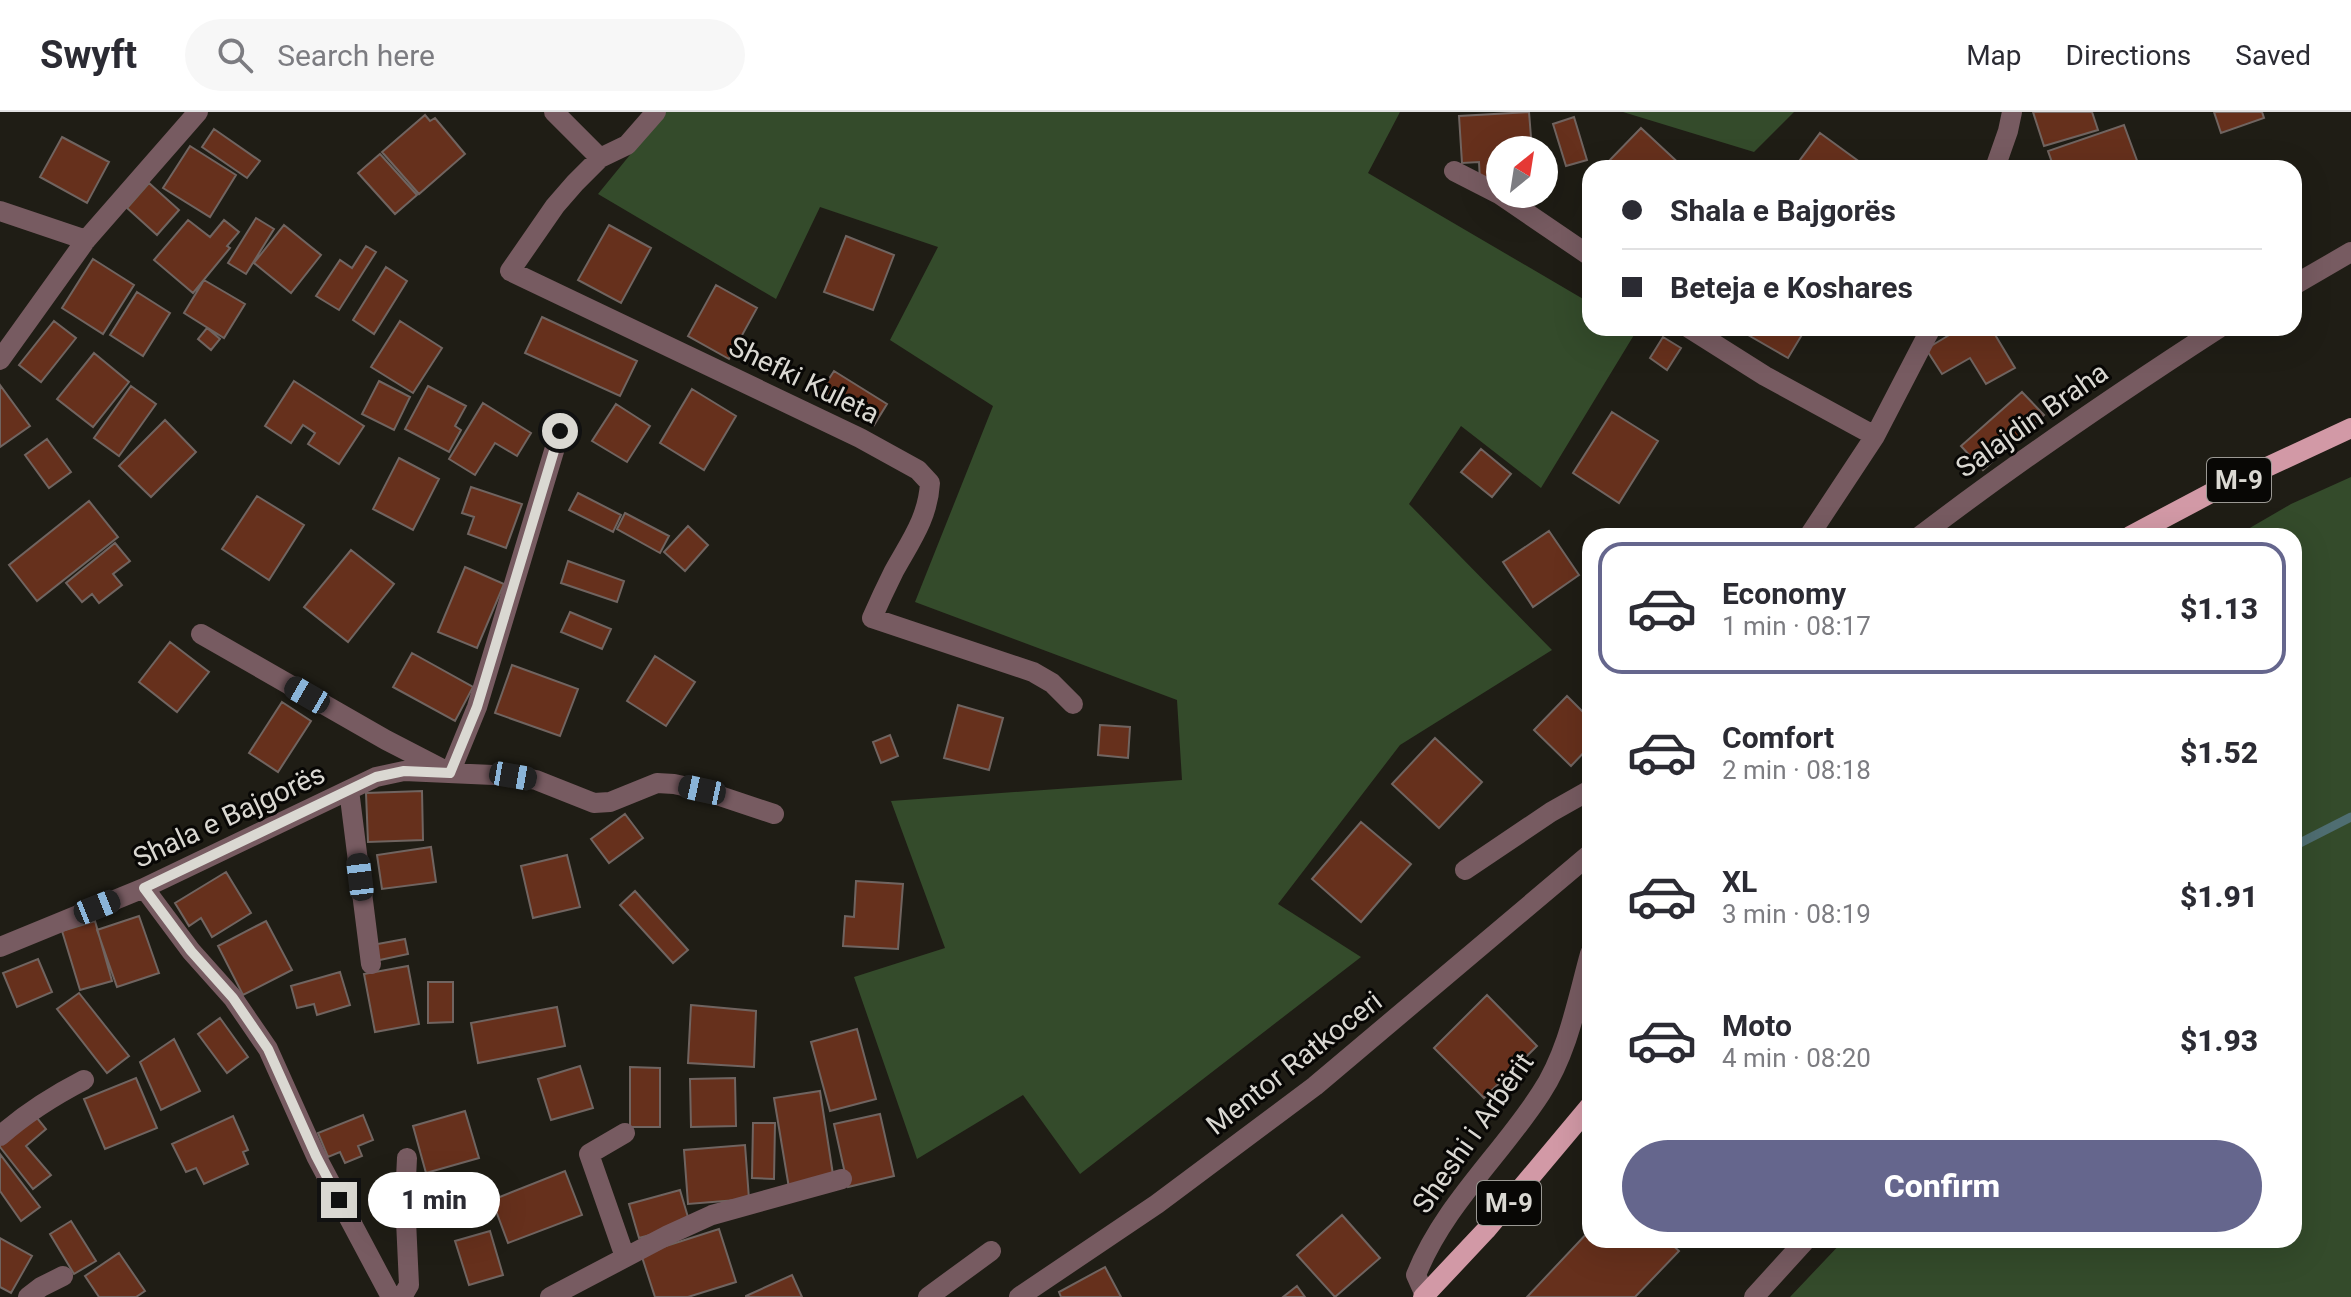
<!DOCTYPE html>
<meta charset="utf-8">
<style>
:root{--surface:#fff;--page:#f7f7f7;--text:#2b2b33;--muted:#7c7c81;--line:#e1e1e2;--accent:#65668d}
body{margin:0;font-family:Roboto,sans-serif;background:var(--page);color:var(--text);height:100vh;display:flex;flex-direction:column;font-size:30px;white-space:nowrap}
*{box-sizing:border-box;margin:0}
p{font-size:26px;color:var(--muted)}
.icon{flex:none;width:44px;height:44px;fill:none;stroke:currentColor;stroke-width:2;stroke-linecap:round;stroke-linejoin:round}
.map{position:relative;flex:1;overflow:hidden}
.drawer{position:absolute;left:1582px;top:416px;width:720px;height:720px;display:flex;flex-direction:column;background:var(--surface);border-radius:24px;box-shadow:0 8px 32px #0002}
.drawer>*{flex:none}
.hud{position:absolute;left:1582px;top:48px;width:720px;height:176px;border-radius:24px;box-shadow:0 8px 32px #0002;display:grid;align-content:center;height:176px;padding:0 40px;background:var(--surface)}
.needle{width:52px;rotate:30deg}
.controls{position:absolute;left:1486px;top:24px;display:grid;gap:16px}
.controls a{display:grid;place-items:center;width:72px;height:72px;border-radius:50%;background:var(--surface);box-shadow:0 8px 32px #0002;font-size:40px}
.end{position:absolute;width:36px;height:36px;margin:-18px;border:10px solid #dad8d2;background:#111;box-shadow:0 0 0 4px #111}
.from{border-radius:50%}
.bubble{position:absolute;height:56px;border-radius:28px;background:var(--surface);box-shadow:0 8px 32px #0002;font-size:26px;font-weight:800;line-height:56px;text-align:center}
.car{position:absolute;width:24px;height:48px;margin:-24px -12px;border-radius:10px;box-shadow:0 0 6px 2px #0007;background:linear-gradient(#222 24%,#8ab4d8 0 40%,#222 0 76%,#8ab4d8 0 86%,#222 0)}
.hud b{display:flex;align-items:center;gap:28px;height:76px;font-size:30px}
.hud b+b{border-top:2px solid var(--line)}
.hud i{width:20px;height:20px;background:var(--text)}
ul{padding:14px 0 0;list-style:none}
li{display:flex;align-items:center;gap:24px;height:132px;margin:0 16px 12px;padding:0 24px;border:4px solid transparent;border-radius:24px}
li div{flex:1}
li b{display:block;font-size:30px}
li em{font-style:normal;font-weight:800}
li.selected{border-color:var(--accent)}
li>.icon{width:72px;height:72px;stroke-width:1.5}
.action{display:flex;gap:16px;margin-top:auto;padding:16px 40px}
.action a{flex:1;height:92px;border-radius:48px;background:var(--accent);color:#fff;font-size:32px;font-weight:800;line-height:92px;text-align:center}
header{display:flex;align-items:center;gap:48px;box-sizing:border-box;height:112px;padding:0 40px;background:var(--surface);border-bottom:2px solid var(--line)}
header strong{font-size:38px}
nav{display:flex;gap:44px;margin-inline-start:auto;font-size:28px}
.search{width:560px;height:72px;background:var(--page);display:flex;align-items:center;gap:20px;box-sizing:border-box;padding:0 28px;border-radius:44px;color:var(--muted);font-size:30px}
.map>svg:first-child{display:block}
</style>
<header>
<strong>Swyft</strong>
<div class="search"><svg class="icon" aria-label="search" viewBox="0 0 24 24"><circle cx="10" cy="10" r="6"/><path d="M15 15l6 6"/></svg>Search here</div>
<nav><a>Map</a><a>Directions</a><a>Saved</a></nav>
</header>
<div class="map">
<svg width="2351" height="1185" viewBox="0 0 2351 1185">
<rect width="100%" height="100%" fill="#1f1d15"/>
<path fill="#344b2b" d="M 665,0 L 1400,0 L 1368,61 L 1590,191 L 1590,216 L 1633,216 L 1637,218 L 1541,376 L 1461,314 L 1409,392 L 1552,538 L 1400,633 L 1278,792 L 1361,845 L 1080,1062 L 1023,983 L 917,1047 L 854,865 L 945,836 L 891,689 L 1182,668 L 1177,588 L 915,490 L 993,294 L 890,228 L 938,135 L 820,95 L 776,187 L 598,82 Z
M 1623,0 L 1794,0 L 1754,40 Z
M 2351,365 L 2351,1185 L 1790,1185 L 1844,1128 L 2294,1128 L 2294,424 L 2236,424 L 2291,392 Z"/>
<g fill="none" stroke-linecap="round" stroke-linejoin="round">
<path stroke="#4f6e72" stroke-width="9" d="M 2294,734 L 2351,705"/>
</g>
<path fill="#66301c" stroke="#706460" stroke-width="2" d="M 1529,0 L 1532,38 L 1500,38 L 1500,67 L 1480,69 L 1479,50 L 1462,51 L 1459,4 Z
M 2033,0 L 2092,0 L 2098,18 L 2044,34 Z
M 2214,0 L 2262,0 L 2264,6 L 2221,21 Z
M 425,3 L 430,9 L 435,6 L 465,42 L 419,82 L 382,40 Z
M 1574,5 L 1587,48 L 1566,54 L 1553,12 Z
M 2124,13 L 2139,54 L 2133,56 L 2054,56 L 2048,39 Z
M 1641,16 L 1684,56 L 1607,56 L 1604,54 Z
M 214,17 L 260,49 L 247,66 L 202,35 Z
M 1820,21 L 1868,56 L 1794,56 Z
M 62,25 L 109,50 L 87,91 L 40,65 Z
M 190,34 L 236,63 L 210,105 L 163,76 Z
M 380,42 L 417,83 L 395,102 L 358,61 Z
M 149,71 L 179,98 L 157,123 L 127,96 Z
M 256,106 L 274,117 L 246,162 L 228,151 Z
M 188,108 L 210,125 L 224,108 L 239,120 L 227,134 L 230,136 L 193,181 L 154,148 Z
M 284,113 L 321,143 L 291,181 L 254,151 Z
M 609,113 L 651,136 L 621,191 L 578,168 Z
M 846,124 L 894,143 L 873,198 L 824,180 Z
M 366,134 L 376,140 L 339,198 L 316,184 L 340,148 L 352,156 Z
M 93,147 L 134,173 L 103,222 L 62,196 Z
M 386,155 L 407,169 L 374,222 L 353,208 Z
M 204,168 L 245,192 L 224,226 L 184,201 Z
M 716,173 L 757,196 L 729,247 L 688,224 Z
M 137,180 L 170,201 L 143,244 L 110,223 Z
M 542,205 L 637,249 L 620,284 L 525,241 Z
M 54,209 L 76,226 L 41,270 L 19,253 Z
M 400,209 L 442,236 L 413,281 L 371,255 Z
M 207,216 L 220,227 L 211,238 L 198,227 Z
M 1736,216 L 1806,216 L 1788,246 Z
M 1961,216 L 1991,216 L 2015,256 L 1986,272 L 1970,246 L 1942,262 L 1926,237 Z
M 1663,225 L 1681,236 L 1667,258 L 1650,246 Z
M 94,241 L 129,270 L 93,315 L 57,287 Z
M 834,259 L 887,292 L 874,313 L 821,279 Z
M 294,269 L 364,314 L 339,352 L 308,332 L 315,321 L 303,313 L 291,331 L 265,314 Z
M 379,269 L 410,285 L 394,318 L 362,302 Z
M 0,273 L 30,314 L 0,335 Z
M 131,274 L 156,292 L 119,344 L 94,326 Z
M 428,274 L 466,294 L 455,314 L 461,318 L 449,340 L 405,317 Z
M 692,277 L 736,304 L 704,358 L 660,331 Z
M 2022,280 L 2044,303 L 1983,358 L 1961,334 Z
M 483,291 L 531,321 L 517,344 L 495,331 L 475,363 L 449,347 Z
M 616,292 L 650,314 L 627,350 L 592,329 Z
M 1612,300 L 1658,329 L 1619,391 L 1573,361 Z
M 165,308 L 196,340 L 151,385 L 119,354 Z
M 47,327 L 71,360 L 49,376 L 25,343 Z
M 1481,337 L 1511,362 L 1492,385 L 1461,360 Z
M 399,346 L 439,367 L 413,418 L 373,397 Z
M 471,375 L 522,392 L 506,436 L 468,422 L 474,405 L 462,401 Z
M 578,381 L 621,403 L 613,420 L 569,398 Z
M 257,384 L 304,413 L 269,468 L 222,437 Z
M 89,389 L 118,425 L 37,489 L 9,453 Z
M 625,401 L 669,424 L 660,441 L 617,417 Z
M 688,414 L 708,433 L 685,459 L 664,440 Z
M 1549,419 L 1579,463 L 1533,495 L 1503,450 Z
M 115,431 L 130,449 L 113,462 L 122,473 L 99,491 L 92,482 L 82,490 L 66,471 Z
M 351,438 L 394,472 L 348,530 L 304,495 Z
M 568,449 L 624,469 L 617,490 L 561,471 Z
M 465,455 L 504,472 L 477,536 L 438,520 Z
M 570,500 L 611,517 L 602,537 L 561,520 Z
M 170,530 L 209,560 L 177,600 L 139,570 Z
M 412,541 L 473,575 L 455,609 L 393,575 Z
M 655,544 L 695,570 L 666,614 L 627,589 Z
M 512,553 L 578,577 L 560,624 L 495,601 Z
M 1567,584 L 1590,607 L 1590,634 L 1571,654 L 1534,618 Z
M 282,590 L 311,609 L 278,660 L 249,641 Z
M 958,593 L 1003,606 L 989,658 L 944,646 Z
M 1100,613 L 1130,615 L 1128,646 L 1098,643 Z
M 890,623 L 898,644 L 881,651 L 873,630 Z
M 1435,626 L 1482,670 L 1439,716 L 1392,672 Z
M 422,679 L 423,728 L 368,730 L 366,681 Z
M 625,702 L 643,726 L 609,751 L 591,727 Z
M 1361,710 L 1411,752 L 1361,810 L 1312,767 Z
M 431,735 L 436,770 L 382,777 L 377,743 Z
M 567,743 L 580,795 L 533,806 L 521,754 Z
M 226,760 L 251,801 L 212,825 L 201,806 L 189,814 L 175,791 Z
M 856,769 L 903,772 L 898,837 L 843,834 L 845,804 L 854,805 Z
M 635,779 L 688,838 L 673,851 L 620,793 Z
M 139,804 L 159,861 L 117,875 L 97,818 Z
M 95,809 L 112,869 L 80,878 L 62,819 Z
M 266,809 L 292,858 L 243,883 L 218,834 Z
M 405,827 L 408,842 L 375,849 L 372,833 Z
M 38,847 L 52,880 L 17,895 L 3,861 Z
M 408,854 L 419,912 L 375,920 L 364,862 Z
M 340,860 L 350,893 L 317,903 L 314,892 L 297,896 L 291,874 Z
M 428,870 L 453,870 L 453,910 L 428,911 Z
M 79,881 L 129,944 L 107,961 L 57,897 Z
M 1487,883 L 1537,934 L 1484,986 L 1434,936 Z
M 691,893 L 756,899 L 754,955 L 688,951 Z
M 557,895 L 565,934 L 478,951 L 471,911 Z
M 220,906 L 248,945 L 227,961 L 198,922 Z
M 857,917 L 876,987 L 830,999 L 811,930 Z
M 174,927 L 200,979 L 161,998 L 140,950 Z
M 580,954 L 593,996 L 551,1008 L 538,967 Z
M 630,955 L 660,956 L 660,1015 L 630,1015 Z
M 136,966 L 157,1016 L 105,1037 L 84,987 Z
M 735,966 L 736,1014 L 691,1015 L 690,967 Z
M 820,979 L 834,1069 L 789,1076 L 774,986 Z
M 465,999 L 479,1046 L 426,1061 L 413,1014 Z
M 33,1001 L 46,1017 L 26,1034 L 51,1063 L 33,1077 L 0,1035 L 0,1027 Z
M 880,1002 L 894,1064 L 848,1075 L 834,1012 Z
M 363,1003 L 373,1028 L 358,1034 L 362,1044 L 345,1051 L 340,1040 L 328,1045 L 318,1021 Z
M 233,1004 L 248,1038 L 243,1040 L 248,1052 L 204,1072 L 196,1056 L 186,1060 L 172,1032 Z
M 753,1011 L 775,1011 L 774,1067 L 752,1066 Z
M 745,1033 L 749,1087 L 688,1092 L 684,1038 Z
M 0,1042 L 40,1095 L 21,1109 L 0,1079 Z
M 565,1059 L 582,1103 L 508,1131 L 492,1088 Z
M 680,1078 L 690,1112 L 639,1126 L 629,1092 Z
M 1342,1103 L 1380,1146 L 1335,1185 L 1297,1143 Z
M 71,1109 L 96,1149 L 74,1162 L 50,1122 Z
M 719,1117 L 736,1170 L 688,1185 L 655,1185 L 641,1142 Z
M 1590,1118 L 1590,1128 L 1667,1128 L 1679,1139 L 1635,1185 L 1527,1185 Z
M 490,1119 L 503,1163 L 469,1173 L 455,1129 Z
M 0,1126 L 32,1144 L 11,1181 L 0,1175 Z
M 119,1141 L 145,1179 L 136,1185 L 99,1185 L 85,1164 Z
M 1105,1155 L 1121,1185 L 1061,1185 L 1059,1180 Z
M 792,1163 L 802,1185 L 746,1185 L 746,1184 Z
M 1297,1174 L 1305,1185 L 1283,1185 Z"/>
<g fill="none" stroke-linecap="round" stroke-linejoin="round">
<path stroke="#775b61" stroke-width="20" d="M 554,0 L 600,46
M 656,0 L 627,33 L 600,46 L 575,71 L 555,94 L 510,159 L 860,326 L 918,358 L 930,371 C 928,406 910,430 894,459 C 886,475 879,490 872,506 L 1033,560 L 1052,571 L 1073,592
M 1995,56 L 2008,19 L 2012,0
M 1454,59 L 1499,82 L 1590,144
M 0,99 L 86,128
M 2294,173 L 2351,140
M 1689,216 L 1765,264 L 1875,324
M 0,248 L 86,128 L 198,0
M 1809,424 L 1875,324 L 1931,216
M 1920,424 C 2017,350 2117,282 2219,216
M 201,522 L 386,628 L 450,661 L 477,595 L 560,319
M 349,678 L 371,852
M 1465,758 L 1551,700 L 1590,678
M 144,776 L 191,839 L 233,886 L 268,937 L 316,1044 L 391,1185
M 0,835 L 144,776 L 376,665 L 404,659 L 513,664 L 536,668 L 594,691 L 610,690 L 657,671 L 674,672 L 702,678 L 774,702
M 625,1021 L 589,1042 L 625,1145
M 0,1024 C 26,1001 53,984 84,968
M 1425,1183 L 1416,1163 C 1444,1093 1501,1043 1541,981 C 1568,940 1577,889 1590,842
M 28,1185 L 41,1175 L 63,1164
M 402,1185 L 409,1173 L 405,1087 L 407,1046
M 550,1185 L 668,1123 L 712,1103 L 842,1067
M 928,1185 L 991,1139
M 1019,1185 L 1157,1092 L 1315,974 L 1590,742
M 1754,1185 L 1804,1130"/>
<path stroke="#d299a6" stroke-width="20" d="M 2130,424 L 2211,381 L 2351,316
M 1423,1185 L 1486,1118 L 1590,994"/>
</g>
<g fill="none" stroke-linecap="round" stroke-linejoin="round">
<path stroke="#dad8d2" stroke-width="10" d="M 339,1088 L 316,1044 L 268,937 L 233,886 L 191,839 L 144,776 L 376,665 L 404,659 L 450,661 L 477,595 L 560,319"/>
</g>
<g text-anchor="middle" dominant-baseline="central" stroke-width="6" stroke-linejoin="round" paint-order="stroke">
<g fill="#080705" stroke="#9b9994" stroke-width="2">
<rect x="2207" y="346" width="64" height="44" rx="6"/>
<rect x="1477" y="1069" width="64" height="44" rx="6"/>
</g>
<g font-size="26" font-weight="bold" fill="#dad8d2">
<text x="2239" y="368">M-9</text>
<text x="1509" y="1091">M-9</text>
</g>
<g font-size="28" fill="#dad8d2" stroke="#080705">
<text transform="translate(804 268) rotate(26)">Shefki Kuleta</text>
<text transform="translate(2032 308) rotate(-35)">Salajdin Braha</text>
<text transform="translate(229 704) rotate(-25)">Shala e Bajgorës</text>
<text transform="translate(1294 951) rotate(-38)">Mentor Ratkoceri</text>
<text transform="translate(1473 1021) rotate(-55)">Sheshi i Arbërit</text>
</g>
</g>
</svg>
<div class="controls">
<a><svg class="needle" viewBox="-14 -14 28 28"><path d="M0-13l5 13h-10z" fill="#e53935"/><path d="M0 13l5-13h-10z" fill="#7c7c81"/></svg></a>
</div>
<i class="end from" style="left:560px;top:319px"></i>
<i class="end" style="left:339px;top:1088px"></i>
<div class="bubble" style="left:368px;top:1060px;width:132px">1 min</div>
<i class="car" style="left:307px;top:583px;rotate:300deg"></i>
<i class="car" style="left:513px;top:664px;rotate:100deg"></i>
<i class="car" style="left:702px;top:678px;rotate:282deg"></i>
<i class="car" style="left:360px;top:765px;rotate:353deg"></i>
<i class="car" style="left:97px;top:795px;rotate:68deg"></i>
<div class="hud">
<b><i class="from"></i>Shala e Bajgorës</b>
<b><i></i>Beteja e Koshares</b>
</div>
<section class="drawer">
<ul>
<li class="selected"><svg class="icon" aria-label="car" viewBox="0 0 24 24"><path d="M5 17H2v-5l4-1 3-4h7l3 4 3 1v5h-3M9 17h6M6 11h13"/><circle cx="7" cy="17" r="2"/><circle cx="17" cy="17" r="2"/></svg><div><b>Economy</b><p>1 min · 08:17</p></div><em>$1.13</em></li>
<li><svg class="icon" aria-label="car" viewBox="0 0 24 24"><path d="M5 17H2v-5l4-1 3-4h7l3 4 3 1v5h-3M9 17h6M6 11h13"/><circle cx="7" cy="17" r="2"/><circle cx="17" cy="17" r="2"/></svg><div><b>Comfort</b><p>2 min · 08:18</p></div><em>$1.52</em></li>
<li><svg class="icon" aria-label="car" viewBox="0 0 24 24"><path d="M5 17H2v-5l4-1 3-4h7l3 4 3 1v5h-3M9 17h6M6 11h13"/><circle cx="7" cy="17" r="2"/><circle cx="17" cy="17" r="2"/></svg><div><b>XL</b><p>3 min · 08:19</p></div><em>$1.91</em></li>
<li><svg class="icon" aria-label="car" viewBox="0 0 24 24"><path d="M5 17H2v-5l4-1 3-4h7l3 4 3 1v5h-3M9 17h6M6 11h13"/><circle cx="7" cy="17" r="2"/><circle cx="17" cy="17" r="2"/></svg><div><b>Moto</b><p>4 min · 08:20</p></div><em>$1.93</em></li>
</ul>
<div class="action"><a>Confirm</a></div>
</section>
</div>
